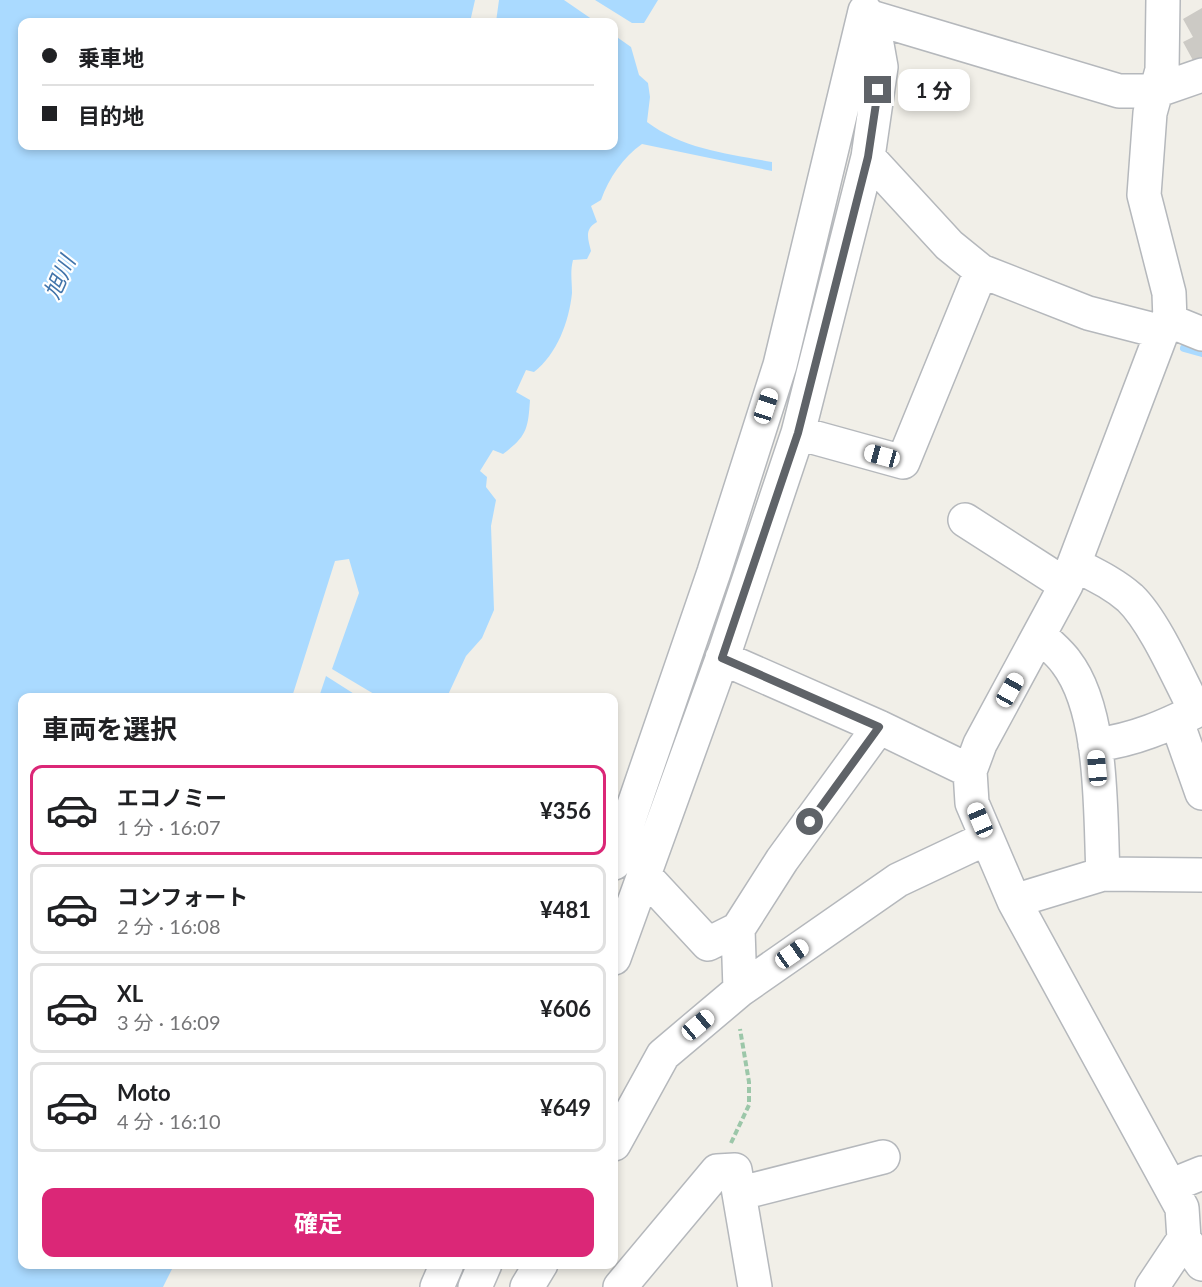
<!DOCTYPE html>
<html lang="ja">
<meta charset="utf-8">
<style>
:root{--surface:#fff;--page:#f2f2f2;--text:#202124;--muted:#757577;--line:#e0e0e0;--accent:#db2777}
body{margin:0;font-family:Lato,"Noto Sans JP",sans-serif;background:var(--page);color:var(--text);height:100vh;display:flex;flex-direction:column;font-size:22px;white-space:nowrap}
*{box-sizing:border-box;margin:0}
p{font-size:20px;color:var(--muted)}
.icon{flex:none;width:33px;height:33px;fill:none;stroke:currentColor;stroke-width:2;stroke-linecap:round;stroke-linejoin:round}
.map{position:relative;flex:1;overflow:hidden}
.details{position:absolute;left:18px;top:693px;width:600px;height:576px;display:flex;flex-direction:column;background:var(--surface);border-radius:12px;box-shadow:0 3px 9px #0003}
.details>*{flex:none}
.hud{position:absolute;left:18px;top:18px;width:600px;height:132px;border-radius:12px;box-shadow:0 3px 9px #0003;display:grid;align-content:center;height:132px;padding:0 24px;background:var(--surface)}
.end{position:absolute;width:27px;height:27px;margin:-14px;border:8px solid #5f6368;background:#fff;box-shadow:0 0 0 3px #fff}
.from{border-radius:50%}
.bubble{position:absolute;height:42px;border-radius:12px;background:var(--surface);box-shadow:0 3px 9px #0003;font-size:20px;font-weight:700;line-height:42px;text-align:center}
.car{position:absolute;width:18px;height:36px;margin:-18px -9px;border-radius:8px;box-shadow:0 0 4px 2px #0007;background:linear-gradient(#fff 24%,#345 0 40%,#fff 0 76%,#345 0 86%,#fff 0)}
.hud b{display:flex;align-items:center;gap:21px;height:57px;font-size:22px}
.hud b+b{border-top:2px solid var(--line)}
.hud i{width:15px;height:15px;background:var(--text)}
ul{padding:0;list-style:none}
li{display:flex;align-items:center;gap:18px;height:90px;margin:0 12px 9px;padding:0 12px;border:3px solid var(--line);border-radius:12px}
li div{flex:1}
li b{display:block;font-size:22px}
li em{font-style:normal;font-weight:700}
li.selected{border-color:var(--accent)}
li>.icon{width:54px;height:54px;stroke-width:1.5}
h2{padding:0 24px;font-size:27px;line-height:72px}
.action{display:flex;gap:12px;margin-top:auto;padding:12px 24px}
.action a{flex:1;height:69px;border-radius:12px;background:var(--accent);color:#fff;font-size:24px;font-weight:700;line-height:69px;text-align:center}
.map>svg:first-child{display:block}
</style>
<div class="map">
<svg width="1202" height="1287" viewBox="0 0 1202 1287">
<rect width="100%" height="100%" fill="#f1efe8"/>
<path fill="#aadaff" d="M 0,0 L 475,0 L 470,22 L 22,22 L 22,146 L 614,146 L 614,35 L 631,47 L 639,75 L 648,83 L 650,97 L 647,122 C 683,149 728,154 772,162 L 772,171 L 642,144 C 623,157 609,178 601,200 L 591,206 L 597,222 C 584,229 588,239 591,251 L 587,259 L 573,260 C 570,272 572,281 572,293 C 569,322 557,354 534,372 L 526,370 L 516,392 L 530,400 C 528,429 527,436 503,454 L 493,450 L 480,471 L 487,477 L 486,487 L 496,500 L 491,526 L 494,610 L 482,638 L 466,656 L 447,697 L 379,697 L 332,669 L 359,593 L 349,559 L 335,561 L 292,697 L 22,698 L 22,1264 L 174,1265 L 163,1287 L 0,1287 Z
M 499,0 L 564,0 L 596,22 L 496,22 Z
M 595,0 L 658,0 L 644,23 L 632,23 Z
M 326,676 L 359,697 L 319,697 Z"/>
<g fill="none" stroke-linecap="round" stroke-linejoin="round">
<path stroke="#aadaff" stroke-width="8" d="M 1184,348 L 1202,353"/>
</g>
<path fill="#cccac5" d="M 1202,8 L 1202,60 L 1195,64 L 1183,42 L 1193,37 L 1183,19 Z"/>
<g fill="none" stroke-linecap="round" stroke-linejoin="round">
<defs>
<path id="minor" d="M 1163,0 L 1162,70 L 1150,113 L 1144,195 L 1169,293 L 1170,321 L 1162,332 L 1066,585 L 980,744 L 970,771 L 972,803 L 1014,901 L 1182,1208 L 1184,1239 L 1202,1264
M 864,15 L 1119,91 L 1156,91 L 1202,75
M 868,157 L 949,245 L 981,271 L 1088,313 L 1162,332
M 1170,321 L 1202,334
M 798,433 L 903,462 L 981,271
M 965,520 L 1066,585
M 1074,564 C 1093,574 1113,583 1130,598 C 1155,622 1179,679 1196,711
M 1040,635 C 1048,644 1059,652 1066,662 C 1104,711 1100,813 1103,874
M 722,658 L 879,727 L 970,771
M 1177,722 L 1202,793
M 1095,745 C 1135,740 1166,726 1202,708
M 614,863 L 714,572 L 780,365 L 865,11
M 644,875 L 708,944 L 738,929
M 1014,901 L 1103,874 L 1202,875
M 614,958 L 726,648 L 798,433 L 868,157 L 881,67 L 876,39 L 864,15
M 740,990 L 738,929 L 782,860 L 879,727
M 614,1144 L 663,1055 L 740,990 L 898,880 L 987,838
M 1170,1186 L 1202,1173
M 741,1193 L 883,1157
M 437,1287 L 447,1264
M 475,1287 L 485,1264
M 527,1287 L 541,1264
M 620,1287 L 717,1171 L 735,1170 L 755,1287
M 1152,1287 L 1184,1239"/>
</defs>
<use href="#minor" stroke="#b5b8bc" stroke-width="36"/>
<path stroke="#9cc7a9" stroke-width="4" stroke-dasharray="6 3" stroke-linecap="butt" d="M 731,1143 L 749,1105 L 749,1082 L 740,1029"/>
<use href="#minor" stroke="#fff" stroke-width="33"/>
</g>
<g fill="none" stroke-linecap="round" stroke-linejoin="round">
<path stroke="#5f6368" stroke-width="8" d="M 810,822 L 879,727 L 722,658 L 798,433 L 868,157 L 878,90"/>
</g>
<g text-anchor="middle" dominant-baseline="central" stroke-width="4.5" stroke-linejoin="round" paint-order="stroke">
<g font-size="22" font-style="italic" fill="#4174aa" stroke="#fff">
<text transform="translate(59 277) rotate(-66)">旭川</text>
</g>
</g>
</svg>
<i class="end from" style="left:810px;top:822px"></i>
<i class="end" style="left:878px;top:90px"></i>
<div class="bubble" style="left:898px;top:69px;width:72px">1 分</div>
<i class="car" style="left:766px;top:406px;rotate:18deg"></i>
<i class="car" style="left:882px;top:456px;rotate:285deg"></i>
<i class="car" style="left:1010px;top:690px;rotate:29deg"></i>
<i class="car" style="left:1097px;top:768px;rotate:355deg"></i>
<i class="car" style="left:980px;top:820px;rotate:337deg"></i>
<i class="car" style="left:792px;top:954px;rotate:55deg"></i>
<i class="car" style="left:698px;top:1025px;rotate:50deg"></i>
<div class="hud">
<b><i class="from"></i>乗車地</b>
<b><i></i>目的地</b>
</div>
<section class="details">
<h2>車両を選択</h2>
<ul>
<li class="selected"><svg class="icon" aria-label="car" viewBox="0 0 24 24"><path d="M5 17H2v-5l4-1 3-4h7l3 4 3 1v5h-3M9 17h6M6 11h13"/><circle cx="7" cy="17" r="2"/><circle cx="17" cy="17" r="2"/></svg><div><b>エコノミー</b><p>1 分 · 16:07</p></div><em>¥356</em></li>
<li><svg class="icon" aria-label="car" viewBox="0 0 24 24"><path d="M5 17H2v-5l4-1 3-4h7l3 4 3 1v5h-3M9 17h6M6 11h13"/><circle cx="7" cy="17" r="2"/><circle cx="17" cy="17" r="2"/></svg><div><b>コンフォート</b><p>2 分 · 16:08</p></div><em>¥481</em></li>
<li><svg class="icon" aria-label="car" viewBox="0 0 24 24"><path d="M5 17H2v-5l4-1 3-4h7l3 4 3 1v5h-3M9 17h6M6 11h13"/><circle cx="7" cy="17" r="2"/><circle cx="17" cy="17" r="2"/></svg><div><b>XL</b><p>3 分 · 16:09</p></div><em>¥606</em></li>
<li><svg class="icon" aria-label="car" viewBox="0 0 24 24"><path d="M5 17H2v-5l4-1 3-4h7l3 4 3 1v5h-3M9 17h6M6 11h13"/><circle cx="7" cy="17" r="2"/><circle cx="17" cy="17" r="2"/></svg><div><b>Moto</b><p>4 分 · 16:10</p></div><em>¥649</em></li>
</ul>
<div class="action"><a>確定</a></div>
</section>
</div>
